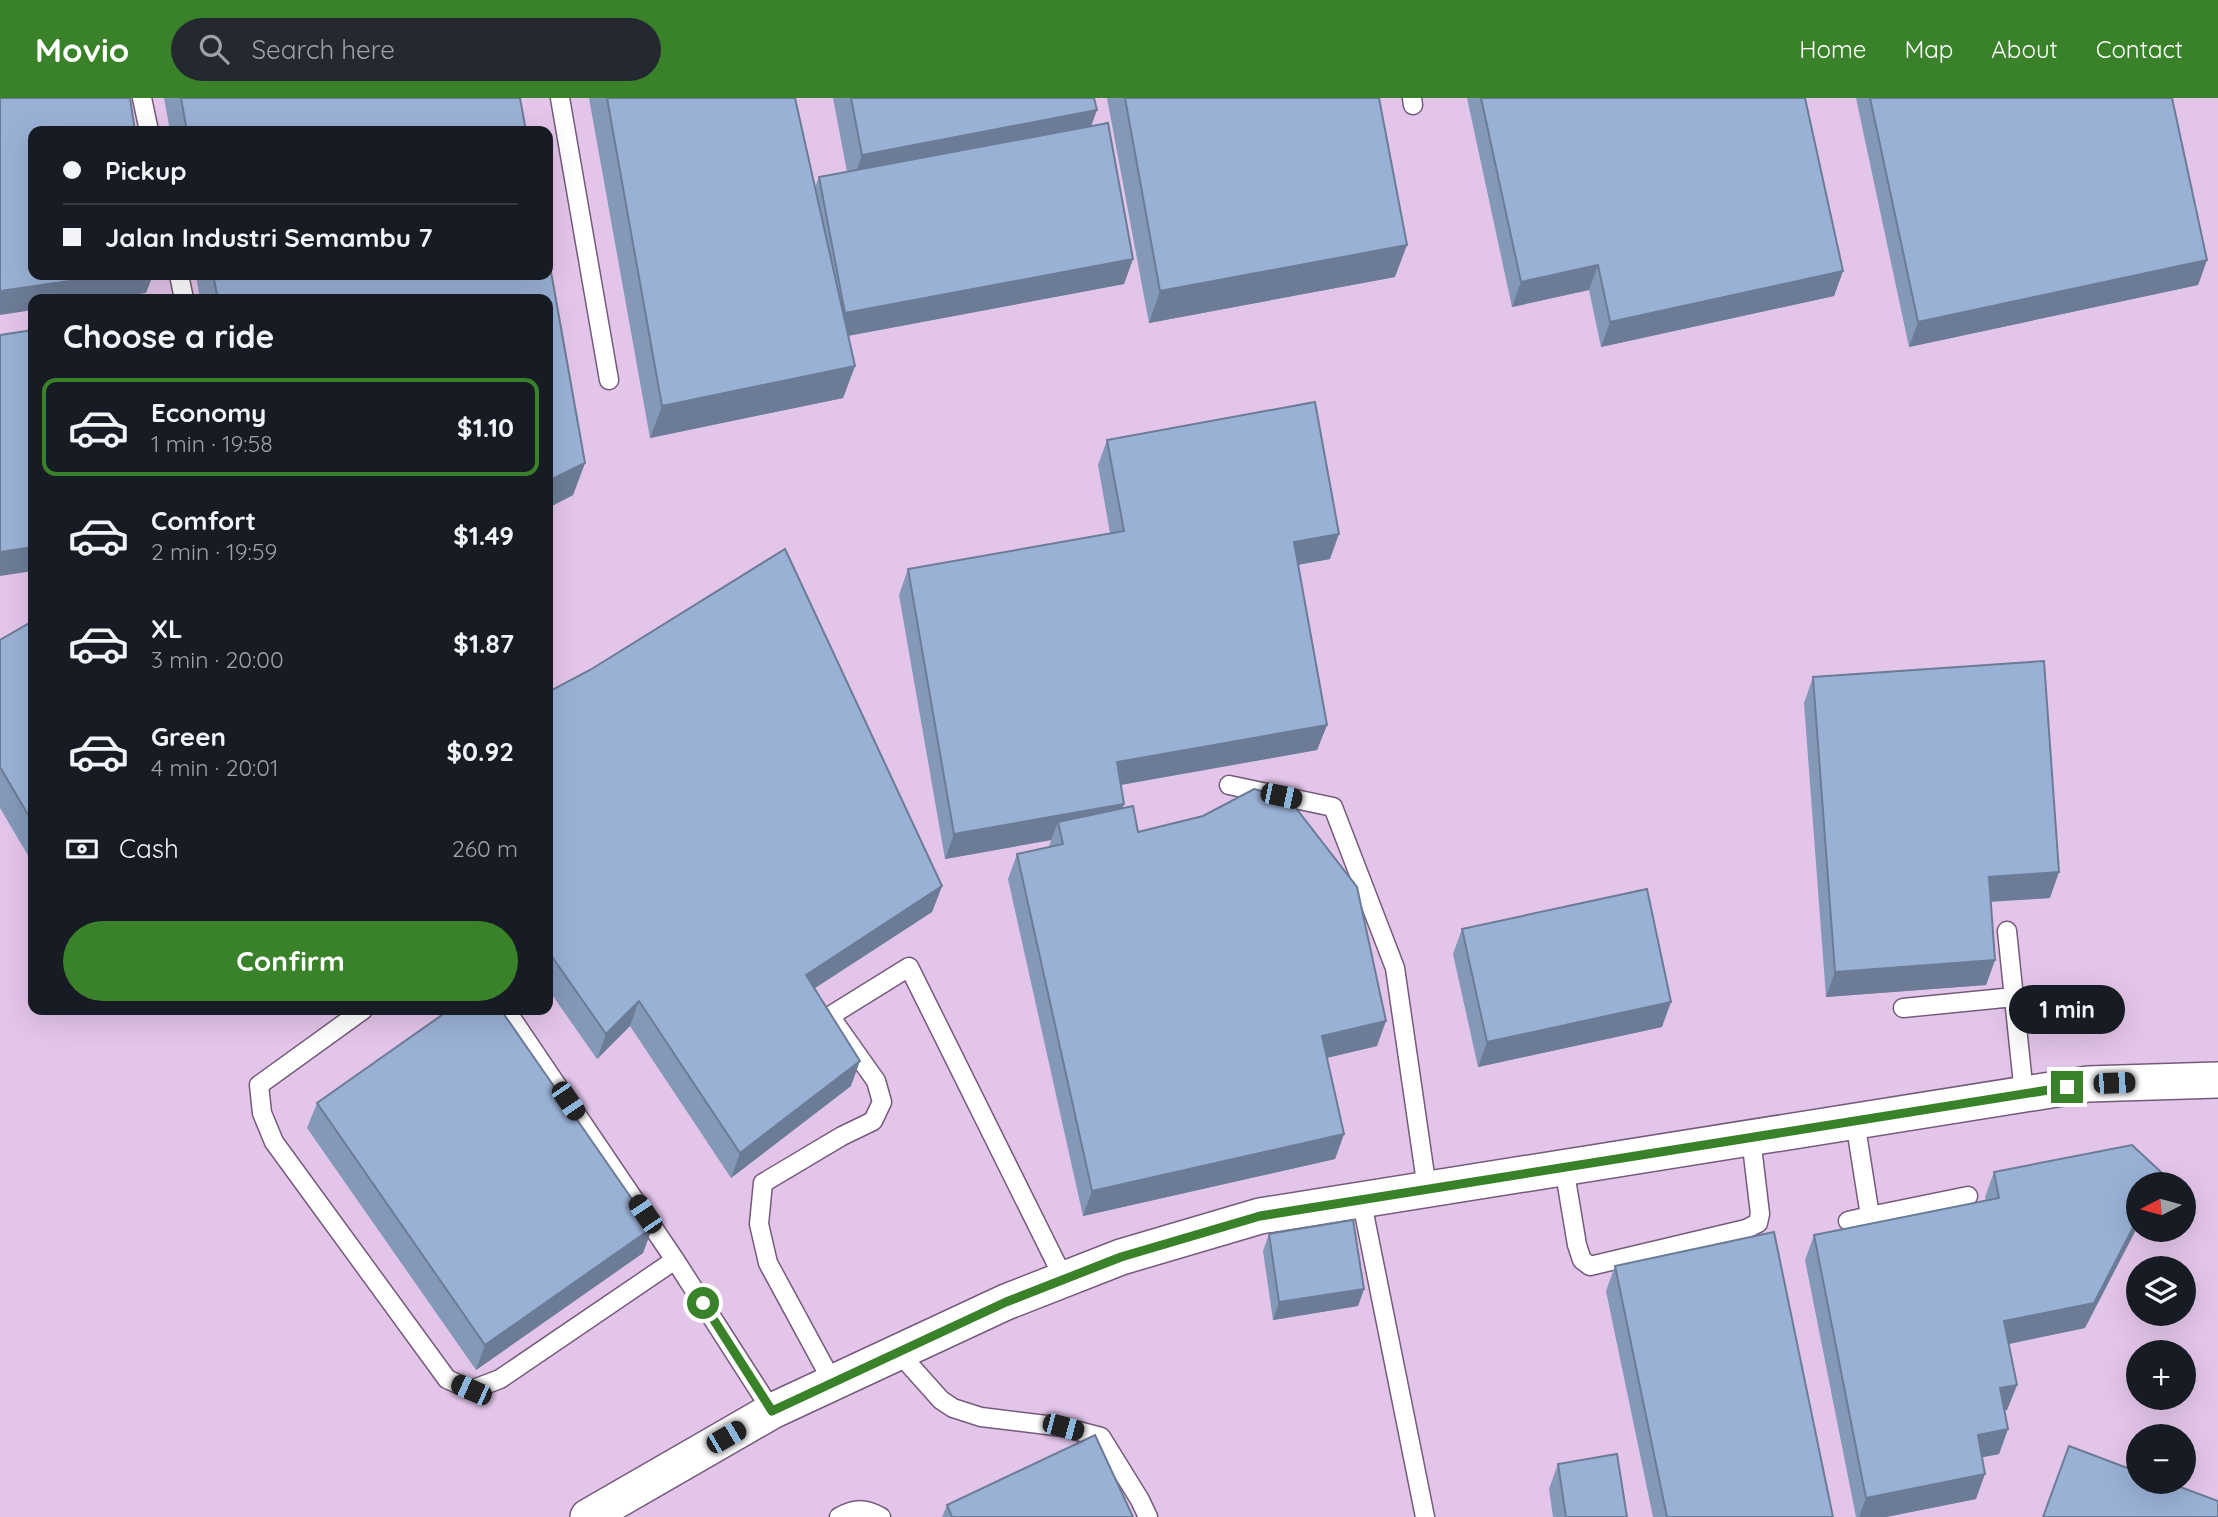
<!DOCTYPE html>
<meta charset="utf-8">
<style>
:root{--surface:#171b24;--page:#242831;--text:#f1f3f6;--muted:#9ea1a6;--line:#363941;--accent:#3a8229}
body{margin:0;font-family:Quicksand,sans-serif;background:var(--page);color:var(--text);height:100vh;display:flex;flex-direction:column;font-size:26px;white-space:nowrap}
*{box-sizing:border-box;margin:0}
p{font-size:23px;color:var(--muted)}
.icon{flex:none;width:38px;height:38px;fill:none;stroke:currentColor;stroke-width:2;stroke-linecap:round;stroke-linejoin:round}
.map{position:relative;flex:1;overflow:hidden}
.sheet{position:absolute;left:28px;top:196px;width:525px;height:721px;display:flex;flex-direction:column;background:var(--surface);border-radius:14px;box-shadow:0 7px 28px #0002}
.sheet>*{flex:none}
.top-card{position:absolute;left:28px;top:28px;width:525px;height:154px;border-radius:14px;box-shadow:0 7px 28px #0002;display:grid;align-content:center;height:154px;padding:0 35px;background:var(--surface)}
.needle{width:46px;rotate:264deg}
.controls{position:absolute;left:2126px;top:1074px;display:grid;gap:14px}
.controls a{display:grid;place-items:center;width:70px;height:70px;border-radius:50%;background:var(--surface);box-shadow:0 7px 28px #0002;font-size:35px}
.end{position:absolute;width:32px;height:32px;margin:-16px;border:9px solid #3a8229;background:#fff;box-shadow:0 0 0 4px #fff}
.from{border-radius:50%}
.bubble{position:absolute;height:49px;border-radius:24px;background:var(--surface);box-shadow:0 7px 28px #0002;font-size:23px;font-weight:700;line-height:49px;text-align:center}
.car{position:absolute;width:21px;height:42px;margin:-21px -10px;border-radius:9px;box-shadow:0 0 5px 2px #0007;background:linear-gradient(#222 24%,#8ab4d8 0 40%,#222 0 76%,#8ab4d8 0 86%,#222 0)}
.top-card b{display:flex;align-items:center;gap:24px;height:66px;font-size:26px}
.top-card b+b{border-top:2px solid var(--line)}
.top-card i{width:18px;height:18px;background:var(--text)}
ul{padding:0;list-style:none}
li{display:flex;align-items:center;gap:21px;height:98px;margin:0 14px 10px;padding:0 21px;border:4px solid transparent;border-radius:14px}
li div{flex:1}
li b{display:block;font-size:26px}
li em{font-style:normal;font-weight:700}
li.current{border-color:var(--accent)}
li>.icon{width:63px;height:63px;stroke-width:1.5}
h2{padding:0 35px;font-size:32px;line-height:84px}
.pay{display:flex;align-items:center;gap:18px;height:77px;padding:0 35px;font-size:26px}
.pay p{margin-inline-start:auto}
.action{display:flex;gap:14px;margin-top:auto;padding:14px 35px}
.action a{flex:1;height:80px;border-radius:42px;background:var(--accent);color:#fff;font-size:28px;font-weight:700;line-height:80px;text-align:center}
header{display:flex;align-items:center;gap:42px;box-sizing:border-box;height:98px;padding:0 35px;background:var(--accent);color:#fff}
header strong{font-size:33px}
nav{display:flex;gap:38px;margin-inline-start:auto;font-size:24px}
.search{width:490px;height:63px;background:var(--page);display:flex;align-items:center;gap:18px;box-sizing:border-box;padding:0 24px;border-radius:38px;color:var(--muted);font-size:26px}
.map>svg:first-child{display:block}
</style>
<header>
<strong>Movio</strong>
<div class="search"><svg class="icon" aria-label="search" viewBox="0 0 24 24"><circle cx="10" cy="10" r="6"/><path d="M15 15l6 6"/></svg>Search here</div>
<nav><a>Home</a><a>Map</a><a>About</a><a>Contact</a></nav>
</header>
<div class="map">
<svg width="2218" height="1419" viewBox="0 0 2218 1419">
<rect width="100%" height="100%" fill="#e3c5e9"/>
<g fill="none" stroke-linecap="round" stroke-linejoin="round">
<defs>
<path id="service" d="M 142,0 L 149,33
M 560,0 L 609,282
M 1412,0 L 1413,7
M 179,177 L 184,201
M 1229,687 L 1333,709 L 1395,870 L 1427,1091
M 2007,833 L 2024,996
M 1903,910 L 2014,899
M 363,912 L 259,987 L 262,1015 L 274,1044 L 447,1281 L 471,1292 L 500,1281 L 675,1162
M 506,912 L 675,1162 L 772,1313
M 1855,1023 L 1870,1118 L 1968,1098
M 1564,1069 L 1577,1147 L 1582,1162 L 1590,1168 L 1746,1131 L 1758,1125 L 1760,1116 L 1751,1040
M 1361,1100 L 1425,1419
M 1848,1123 L 1870,1118
M 898,1254 L 941,1302 L 953,1310 L 981,1319 L 1063,1329 L 1101,1339 L 1140,1402 L 1148,1419
M 833,1285 L 768,1165 L 759,1126 L 763,1085 L 842,1038 L 873,1023 L 882,1004 L 876,983 L 830,918 L 909,869 L 1064,1181
M 839,1419 C 855,1410 865,1410 881,1419"/>
<path id="minor" d="M 588,1419 L 772,1313 L 1006,1204 L 1121,1159 L 1260,1118 L 2088,986 L 2218,982"/>
</defs>
<use href="#service" stroke="#755b7b" stroke-width="21"/>
<use href="#minor" stroke="#755b7b" stroke-width="38"/>
<use href="#service" stroke="#fff" stroke-width="18"/>
<use href="#minor" stroke="#fff" stroke-width="35"/>
</g>
<path fill="#8498b8" d="M 164,0 L 520,0 L 526,33 L 170,33 Z
M 589,0 L 795,0 L 815,89 L 819,79 L 847,74 L 833,0 L 1094,0 L 1091,28 L 1133,161 L 1124,186 L 848,238 L 855,268 L 843,300 L 650,340 Z
M 1107,0 L 1379,0 L 1395,179 L 1149,225 Z
M 1467,0 L 1805,0 L 1843,173 L 1834,198 L 1601,249 L 1589,192 L 1512,209 Z
M 1856,0 L 2172,0 L 2207,162 L 2198,187 L 1909,249 Z
M 196,177 L 548,177 L 585,365 L 573,397 L 548,410 L 548,201 L 200,201 Z
M 1107,342 L 1330,461 L 1298,467 L 1327,627 L 1317,652 L 1121,687 L 1123,710 L 1138,734 L 1377,948 L 1327,960 L 1344,1036 L 1335,1061 L 1083,1118 L 1008,781 L 1017,756 L 1049,749 L 1051,742 L 945,761 L 899,497 L 908,471 L 1110,435 L 1098,367 Z
M 33,523 L 33,766 L 0,710 L 0,542 Z
M 1813,579 L 2050,800 L 1991,804 L 1995,862 L 1986,887 L 1826,899 L 1804,605 Z
M 548,594 L 942,788 L 932,814 L 814,891 L 851,988 L 731,1080 L 630,928 L 597,961 L 548,891 Z
M 1462,831 L 1662,929 L 1478,969 L 1453,856 Z
M 317,1005 L 652,1130 L 643,1155 L 476,1272 L 307,1030 Z
M 1994,1074 L 2085,1230 L 2008,1246 L 2017,1287 L 2007,1312 L 2004,1312 L 2008,1331 L 1999,1356 L 1982,1359 L 1976,1401 L 1886,1419 L 1856,1419 L 1805,1162 L 1814,1137 L 1986,1103 L 1985,1099 Z
M 1269,1136 L 1364,1191 L 1358,1208 L 1273,1222 L 1263,1153 Z
M 1615,1168 L 1833,1419 L 1653,1419 L 1606,1193 Z
M 1558,1366 L 1627,1419 L 1553,1419 L 1549,1391 Z
M 947,1407 L 1133,1419 L 942,1419 Z"/>
<path fill="#6c7c96" d="M 1097,12 L 1085,45 L 850,90 L 862,57 Z
M 1407,147 L 1395,179 L 1149,225 L 1160,193 Z
M 1133,161 L 1124,186 L 836,240 L 845,215 Z
M 2207,162 L 2198,187 L 1909,249 L 1918,224 Z
M 1598,167 L 1589,192 L 1512,209 L 1521,184 Z
M 1843,173 L 1834,198 L 1601,249 L 1610,224 Z
M 111,177 L 153,177 L 146,195 L 106,201 L 33,201 L 33,212 L 0,217 L 0,193 Z
M 855,268 L 843,300 L 650,340 L 662,308 Z
M 585,365 L 573,397 L 548,410 L 548,383 Z
M 1339,436 L 1330,461 L 1285,469 L 1294,444 Z
M 33,449 L 33,473 L 0,478 L 0,454 Z
M 1327,627 L 1317,652 L 1108,689 L 1117,664 Z
M 1124,706 L 1115,731 L 1058,724 L 1051,742 L 945,761 L 954,736 Z
M 2059,774 L 2050,800 L 1980,804 L 1989,779 Z
M 942,788 L 932,814 L 796,902 L 806,877 Z
M 1995,862 L 1986,887 L 1826,899 L 1835,874 Z
M 639,903 L 630,928 L 597,961 L 606,936 Z
M 1671,904 L 1662,929 L 1478,969 L 1487,944 Z
M 1386,923 L 1377,948 L 1313,963 L 1322,938 Z
M 860,963 L 851,988 L 731,1080 L 740,1055 Z
M 1344,1036 L 1335,1061 L 1083,1118 L 1092,1093 Z
M 2138,1120 L 2138,1128 L 2085,1230 L 1994,1249 L 2004,1223 Z
M 652,1130 L 643,1155 L 476,1272 L 485,1247 Z
M 1364,1191 L 1358,1208 L 1273,1222 L 1279,1204 Z
M 2017,1287 L 2007,1312 L 1991,1315 L 2000,1290 Z
M 2008,1331 L 1999,1356 L 1969,1362 L 1978,1337 Z
M 1985,1376 L 1976,1401 L 1886,1419 L 1859,1419 L 1866,1400 Z"/>
<path fill="#9ab1d6" stroke="#6c7c96" stroke-width="2" d="M 0,0 L 130,0 L 135,33 L 33,33 L 33,177 L 111,177 L 0,193 Z
M 181,0 L 520,0 L 526,33 L 187,33 Z
M 607,0 L 795,0 L 855,268 L 662,308 Z
M 851,0 L 1094,0 L 1097,12 L 862,57 Z
M 1125,0 L 1379,0 L 1407,147 L 1160,193 Z
M 1481,0 L 1805,0 L 1843,173 L 1610,224 L 1598,167 L 1521,184 Z
M 1870,0 L 2172,0 L 2207,162 L 1918,224 Z
M 1108,25 L 1133,161 L 845,215 L 819,79 Z
M 548,157 L 585,365 L 548,383 L 548,201 L 218,201 L 213,177 L 548,177 Z
M 33,232 L 33,449 L 0,454 L 0,237 Z
M 1315,304 L 1339,436 L 1294,444 L 1327,627 L 1117,664 L 1124,706 L 954,736 L 908,471 L 1124,433 L 1107,342 Z
M 785,451 L 942,788 L 806,877 L 860,963 L 740,1055 L 639,903 L 606,936 L 548,853 L 548,594 L 590,572 Z
M 33,523 L 33,725 L 0,669 L 0,542 Z
M 2044,563 L 2059,774 L 1989,779 L 1995,862 L 1835,874 L 1813,579 Z
M 1254,691 L 1288,700 L 1357,789 L 1386,923 L 1322,938 L 1344,1036 L 1092,1093 L 1017,756 L 1063,746 L 1058,724 L 1133,708 L 1138,734 L 1203,718 Z
M 1647,791 L 1671,904 L 1487,944 L 1462,831 Z
M 449,912 L 501,912 L 652,1130 L 485,1247 L 317,1005 Z
M 2132,1047 L 2162,1075 L 2156,1087 L 2138,1087 L 2138,1120 L 2094,1205 L 2004,1223 L 2017,1287 L 2000,1290 L 2008,1331 L 1978,1337 L 1985,1376 L 1866,1400 L 1814,1137 L 1999,1100 L 1994,1074 Z
M 1353,1122 L 1364,1191 L 1279,1204 L 1269,1136 Z
M 1774,1134 L 1833,1419 L 1667,1419 L 1615,1168 Z
M 1095,1337 L 1133,1419 L 952,1419 L 947,1407 Z
M 2069,1348 L 2138,1374 L 2138,1384 L 2167,1384 L 2218,1403 L 2218,1419 L 2043,1419 Z
M 1617,1356 L 1627,1419 L 1566,1419 L 1558,1366 Z"/>
<g fill="none" stroke-linecap="round" stroke-linejoin="round">
<path stroke="#3a8229" stroke-width="9" d="M 703,1205 L 772,1313 L 1006,1204 L 1121,1159 L 1260,1118 L 2067,989"/>
</g>
</svg>
<div class="controls">
<a><svg class="needle" viewBox="-14 -14 28 28"><path d="M0-13l5 13h-10z" fill="#e53935"/><path d="M0 13l5-13h-10z" fill="#9ea1a6"/></svg></a>
<a><svg class="icon" aria-label="layers" viewBox="0 0 24 24"><path d="M12 4l9 5-9 5-9-5zM3 14l9 5 9-5"/></svg></a>
<a>+</a>
<a>−</a>
</div>
<i class="end from" style="left:703px;top:1205px"></i>
<i class="end" style="left:2067px;top:989px"></i>
<div class="bubble" style="left:2009px;top:887px;width:116px">1 min</div>
<i class="car" style="left:1281px;top:698px;rotate:102deg"></i>
<i class="car" style="left:2114px;top:985px;rotate:88deg"></i>
<i class="car" style="left:568px;top:1003px;rotate:146deg"></i>
<i class="car" style="left:645px;top:1116px;rotate:326deg"></i>
<i class="car" style="left:471px;top:1292px;rotate:294deg"></i>
<i class="car" style="left:1063px;top:1329px;rotate:105deg"></i>
<i class="car" style="left:726px;top:1339px;rotate:60deg"></i>
<div class="top-card">
<b><i class="from"></i>Pickup</b>
<b><i></i>Jalan Industri Semambu 7</b>
</div>
<section class="sheet">
<h2>Choose a ride</h2>
<ul>
<li class="current"><svg class="icon" aria-label="car" viewBox="0 0 24 24"><path d="M5 17H2v-5l4-1 3-4h7l3 4 3 1v5h-3M9 17h6M6 11h13"/><circle cx="7" cy="17" r="2"/><circle cx="17" cy="17" r="2"/></svg><div><b>Economy</b><p>1 min · 19:58</p></div><em>$1.10</em></li>
<li><svg class="icon" aria-label="car" viewBox="0 0 24 24"><path d="M5 17H2v-5l4-1 3-4h7l3 4 3 1v5h-3M9 17h6M6 11h13"/><circle cx="7" cy="17" r="2"/><circle cx="17" cy="17" r="2"/></svg><div><b>Comfort</b><p>2 min · 19:59</p></div><em>$1.49</em></li>
<li><svg class="icon" aria-label="car" viewBox="0 0 24 24"><path d="M5 17H2v-5l4-1 3-4h7l3 4 3 1v5h-3M9 17h6M6 11h13"/><circle cx="7" cy="17" r="2"/><circle cx="17" cy="17" r="2"/></svg><div><b>XL</b><p>3 min · 20:00</p></div><em>$1.87</em></li>
<li><svg class="icon" aria-label="car" viewBox="0 0 24 24"><path d="M5 17H2v-5l4-1 3-4h7l3 4 3 1v5h-3M9 17h6M6 11h13"/><circle cx="7" cy="17" r="2"/><circle cx="17" cy="17" r="2"/></svg><div><b>Green</b><p>4 min · 20:01</p></div><em>$0.92</em></li>
</ul>
<div class="pay"><svg class="icon" aria-label="cash" viewBox="0 0 24 24"><path d="M3 7h18v10H3z"/><circle cx="12" cy="12" r="2"/></svg>Cash<p>260 m</p></div>
<div class="action"><a>Confirm</a></div>
</section>
</div>
